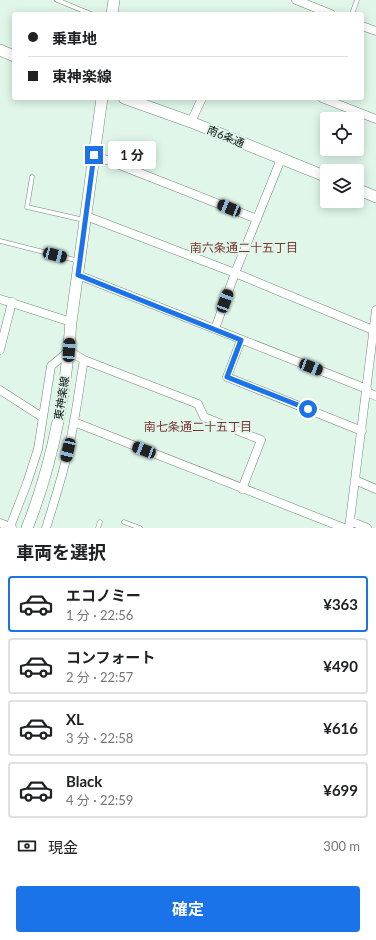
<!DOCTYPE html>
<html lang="ja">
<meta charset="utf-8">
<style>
:root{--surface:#fff;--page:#f2f2f2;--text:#202124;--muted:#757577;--line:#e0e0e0;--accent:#1a73e8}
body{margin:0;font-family:Lato,"Noto Sans JP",sans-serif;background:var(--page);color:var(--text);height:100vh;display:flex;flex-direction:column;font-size:15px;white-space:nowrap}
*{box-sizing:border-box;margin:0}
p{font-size:13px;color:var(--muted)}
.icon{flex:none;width:22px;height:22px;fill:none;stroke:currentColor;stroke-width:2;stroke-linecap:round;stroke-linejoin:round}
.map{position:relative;height:528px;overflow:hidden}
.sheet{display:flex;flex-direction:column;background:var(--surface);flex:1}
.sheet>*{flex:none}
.banner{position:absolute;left:12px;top:12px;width:352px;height:88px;border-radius:4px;box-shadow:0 2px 10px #0003;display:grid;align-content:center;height:88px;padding:0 16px;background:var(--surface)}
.fabs{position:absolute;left:320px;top:112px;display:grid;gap:8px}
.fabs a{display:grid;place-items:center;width:44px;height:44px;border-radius:4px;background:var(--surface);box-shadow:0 2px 10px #0003;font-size:20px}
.end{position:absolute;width:18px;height:18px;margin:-9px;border:5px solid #1a73e8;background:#fff;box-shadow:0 0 0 2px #fff}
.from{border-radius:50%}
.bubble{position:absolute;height:28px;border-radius:4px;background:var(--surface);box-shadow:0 2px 10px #0003;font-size:13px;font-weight:700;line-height:28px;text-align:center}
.car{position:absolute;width:12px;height:24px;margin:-12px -6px;border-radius:5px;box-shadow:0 0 3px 1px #0007;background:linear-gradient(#222 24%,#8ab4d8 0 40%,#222 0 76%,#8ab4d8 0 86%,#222 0)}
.banner b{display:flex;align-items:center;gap:14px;height:38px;font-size:15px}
.banner b+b{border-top:1px solid var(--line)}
.banner i{width:10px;height:10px;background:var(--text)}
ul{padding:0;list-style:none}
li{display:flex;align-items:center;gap:12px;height:56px;margin:0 8px 6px;padding:0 8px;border:2px solid var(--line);border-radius:4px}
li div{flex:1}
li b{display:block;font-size:15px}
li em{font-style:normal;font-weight:700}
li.active{border-color:var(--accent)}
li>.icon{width:36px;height:36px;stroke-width:1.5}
h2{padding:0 16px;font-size:18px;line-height:48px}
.pay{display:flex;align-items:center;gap:10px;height:44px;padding:0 16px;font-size:15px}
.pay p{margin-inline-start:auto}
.action{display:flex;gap:8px;margin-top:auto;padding:8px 16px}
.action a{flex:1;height:46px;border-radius:4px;background:var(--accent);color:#fff;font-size:16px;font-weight:700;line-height:46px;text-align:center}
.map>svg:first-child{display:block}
</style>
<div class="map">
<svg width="376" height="528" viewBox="0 0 376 528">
<rect width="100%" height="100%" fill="#dff6e9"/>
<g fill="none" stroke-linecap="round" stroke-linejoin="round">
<defs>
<path id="lane" d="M 57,0 L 91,14
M 352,14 L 357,0
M 32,177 L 27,207 L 84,220
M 0,241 L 79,261
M 124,522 L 140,528
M 98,528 L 100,522"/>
<path id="street" d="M 296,0 L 331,14
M 362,26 L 376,31
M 322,98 L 376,119
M 191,122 L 202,98
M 94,155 L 257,219
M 86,216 L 235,273 L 373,330
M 78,275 L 367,389
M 0,299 L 71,322
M 215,329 L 235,273 L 281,159
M 241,340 L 227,377 L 362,431
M 0,350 L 12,302
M 0,390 L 42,417
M 367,392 L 376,396
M 74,422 L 344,528
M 355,480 L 376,489
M 350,521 L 367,528
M 0,523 L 12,528
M 10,527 L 27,483 L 38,449 L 51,366 L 69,351 L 84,360 L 198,404 L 204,417 L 261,440 L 242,489
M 46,528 C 57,493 68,458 74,421 C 78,401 80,381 84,360
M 349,528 L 376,310"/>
<path id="secondary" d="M 112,14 L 114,0
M 0,50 L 14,56
M 124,98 L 191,122 L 327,177
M 357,189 L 376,197
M 27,528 C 53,463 66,392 71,322 L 102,98"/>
</defs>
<use href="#lane" stroke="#73887d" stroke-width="5"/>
<use href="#street" stroke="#73887d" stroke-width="9"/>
<use href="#secondary" stroke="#73887d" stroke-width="12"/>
<use href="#lane" stroke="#fff" stroke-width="4"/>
<use href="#street" stroke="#fff" stroke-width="8"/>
<use href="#secondary" stroke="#fff" stroke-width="11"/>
</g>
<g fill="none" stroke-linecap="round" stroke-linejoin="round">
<path stroke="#1a73e8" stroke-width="5" d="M 94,155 L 78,275 L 241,340 L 227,377 L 308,409"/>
</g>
<g text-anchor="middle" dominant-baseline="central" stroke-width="4" stroke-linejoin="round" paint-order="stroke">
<g font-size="11" fill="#0a110d" stroke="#dff6e9">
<text transform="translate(226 136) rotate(22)">南6条通</text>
<text transform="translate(61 398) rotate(-81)">東神楽線</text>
</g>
<g font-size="12" fill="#793233" stroke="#dff6e9">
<text x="244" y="247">南六条通二十五丁目</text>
<text x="198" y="426">南七条通二十五丁目</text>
</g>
</g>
</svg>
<div class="fabs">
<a><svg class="icon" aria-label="locate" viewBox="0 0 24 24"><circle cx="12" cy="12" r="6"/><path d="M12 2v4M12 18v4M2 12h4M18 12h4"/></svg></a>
<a><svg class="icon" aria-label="layers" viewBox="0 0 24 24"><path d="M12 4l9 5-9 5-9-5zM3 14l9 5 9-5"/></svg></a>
</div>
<i class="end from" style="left:308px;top:409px"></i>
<i class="end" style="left:94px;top:155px"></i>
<div class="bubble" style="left:108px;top:141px;width:48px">1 分</div>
<i class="car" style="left:229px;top:208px;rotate:292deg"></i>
<i class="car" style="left:55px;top:255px;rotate:105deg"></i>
<i class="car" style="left:225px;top:301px;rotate:20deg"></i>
<i class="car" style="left:69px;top:350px;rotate:4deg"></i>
<i class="car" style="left:311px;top:367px;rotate:111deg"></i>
<i class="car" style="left:68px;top:450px;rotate:193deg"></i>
<i class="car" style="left:144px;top:450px;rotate:291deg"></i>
<div class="banner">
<b><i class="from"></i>乗車地</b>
<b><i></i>東神楽線</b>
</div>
</div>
<section class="sheet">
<h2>車両を選択</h2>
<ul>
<li class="active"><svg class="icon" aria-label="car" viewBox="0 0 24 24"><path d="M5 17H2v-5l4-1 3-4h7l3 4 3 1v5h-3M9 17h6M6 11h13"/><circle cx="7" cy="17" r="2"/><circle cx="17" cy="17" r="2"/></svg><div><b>エコノミー</b><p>1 分 · 22:56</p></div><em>¥363</em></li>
<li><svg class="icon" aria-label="car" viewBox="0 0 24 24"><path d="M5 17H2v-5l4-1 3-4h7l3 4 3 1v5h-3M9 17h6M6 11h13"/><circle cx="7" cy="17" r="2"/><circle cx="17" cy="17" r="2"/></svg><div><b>コンフォート</b><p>2 分 · 22:57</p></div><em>¥490</em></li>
<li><svg class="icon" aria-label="car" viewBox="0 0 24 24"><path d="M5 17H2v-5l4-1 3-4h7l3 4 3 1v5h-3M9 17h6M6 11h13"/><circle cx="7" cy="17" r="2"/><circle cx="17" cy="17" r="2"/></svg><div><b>XL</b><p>3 分 · 22:58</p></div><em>¥616</em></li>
<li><svg class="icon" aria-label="car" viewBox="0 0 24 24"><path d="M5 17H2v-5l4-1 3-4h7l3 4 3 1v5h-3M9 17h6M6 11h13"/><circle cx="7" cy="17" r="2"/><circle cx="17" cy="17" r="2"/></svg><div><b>Black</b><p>4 分 · 22:59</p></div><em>¥699</em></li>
</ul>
<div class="pay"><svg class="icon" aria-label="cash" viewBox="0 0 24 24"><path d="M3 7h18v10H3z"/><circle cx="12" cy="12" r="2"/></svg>現金<p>300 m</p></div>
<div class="action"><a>確定</a></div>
</section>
